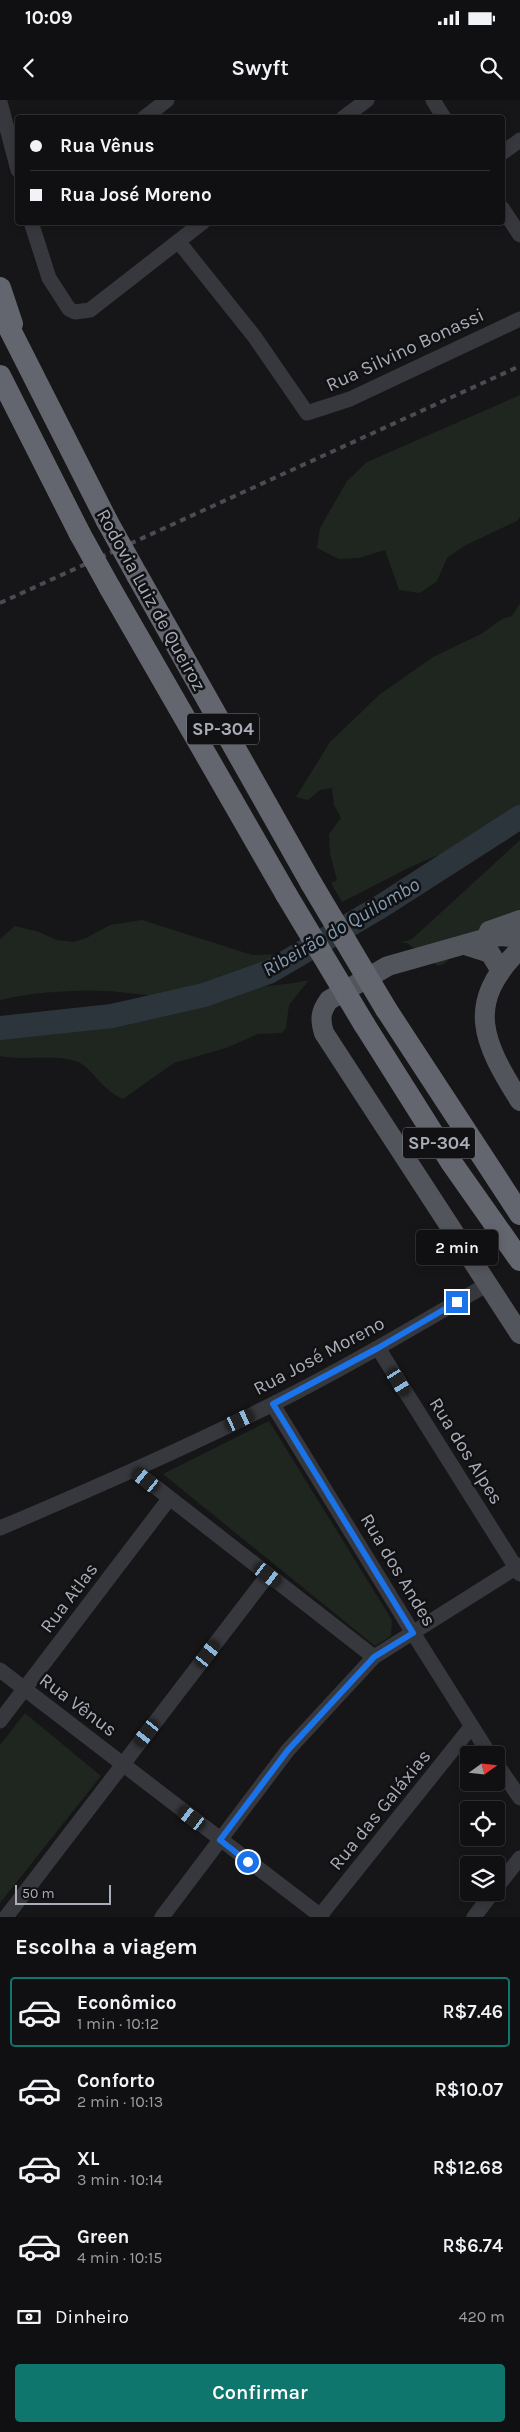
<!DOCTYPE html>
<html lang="pt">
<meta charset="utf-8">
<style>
:root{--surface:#101012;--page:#1e1e20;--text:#f1f3f6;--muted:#9c9d9f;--line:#303032;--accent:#0f766e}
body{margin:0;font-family:Karla,sans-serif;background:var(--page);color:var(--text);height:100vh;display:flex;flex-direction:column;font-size:19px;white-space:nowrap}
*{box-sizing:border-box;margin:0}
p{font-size:16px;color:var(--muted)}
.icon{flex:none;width:28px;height:28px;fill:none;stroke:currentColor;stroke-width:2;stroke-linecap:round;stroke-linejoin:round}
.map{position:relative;height:1817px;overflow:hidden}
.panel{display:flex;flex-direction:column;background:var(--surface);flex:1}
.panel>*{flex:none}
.banner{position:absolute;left:15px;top:15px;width:490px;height:110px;border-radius:5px;box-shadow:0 2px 8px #0003,0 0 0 1px var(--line);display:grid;align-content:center;height:110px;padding:0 15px;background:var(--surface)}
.needle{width:32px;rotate:75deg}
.fabs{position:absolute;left:460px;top:1646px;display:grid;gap:10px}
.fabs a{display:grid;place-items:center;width:45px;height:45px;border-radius:5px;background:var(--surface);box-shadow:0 2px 8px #0003,0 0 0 1px var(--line);font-size:25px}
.scale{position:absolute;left:15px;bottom:12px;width:96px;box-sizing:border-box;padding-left:5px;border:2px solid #a8adb8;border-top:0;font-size:14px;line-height:18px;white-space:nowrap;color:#a8adb8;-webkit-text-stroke:4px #111113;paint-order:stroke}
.end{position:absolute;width:22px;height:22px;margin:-11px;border:6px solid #1a73e8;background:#fff;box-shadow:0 0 0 2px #fff}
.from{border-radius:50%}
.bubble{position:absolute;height:35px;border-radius:5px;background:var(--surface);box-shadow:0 2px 8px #0003,0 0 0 1px var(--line);font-size:16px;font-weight:600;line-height:35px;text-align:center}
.car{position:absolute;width:15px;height:30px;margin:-15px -8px;border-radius:6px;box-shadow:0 0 4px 1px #0007;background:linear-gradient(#222 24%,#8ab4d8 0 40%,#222 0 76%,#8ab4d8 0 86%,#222 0)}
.banner b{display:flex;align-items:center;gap:18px;height:48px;font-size:19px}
.banner b+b{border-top:1px solid var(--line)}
.banner i{width:12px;height:12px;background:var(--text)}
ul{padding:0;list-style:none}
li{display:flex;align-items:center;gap:15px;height:70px;margin:0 10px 8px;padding:0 5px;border:2px solid transparent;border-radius:5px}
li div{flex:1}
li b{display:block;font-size:19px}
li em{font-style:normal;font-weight:600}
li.active{border-color:var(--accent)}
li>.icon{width:45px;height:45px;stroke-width:1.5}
h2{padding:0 15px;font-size:22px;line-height:60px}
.pay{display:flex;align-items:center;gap:12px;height:55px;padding:0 15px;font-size:19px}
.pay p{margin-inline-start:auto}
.action{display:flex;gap:10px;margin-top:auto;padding:10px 15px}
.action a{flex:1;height:58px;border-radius:5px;background:var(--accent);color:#fff;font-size:20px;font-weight:600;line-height:58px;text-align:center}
.status{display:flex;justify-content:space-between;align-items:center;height:35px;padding:0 25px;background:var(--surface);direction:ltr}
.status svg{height:14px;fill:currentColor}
header{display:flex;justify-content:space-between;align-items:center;height:65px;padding:0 15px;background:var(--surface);font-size:22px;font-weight:600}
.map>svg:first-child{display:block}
</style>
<div class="status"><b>10:09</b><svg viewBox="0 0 49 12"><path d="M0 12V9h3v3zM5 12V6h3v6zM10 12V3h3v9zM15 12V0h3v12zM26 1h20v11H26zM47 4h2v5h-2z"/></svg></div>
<header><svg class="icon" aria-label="back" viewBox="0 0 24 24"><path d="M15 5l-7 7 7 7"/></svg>Swyft<svg class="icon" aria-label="search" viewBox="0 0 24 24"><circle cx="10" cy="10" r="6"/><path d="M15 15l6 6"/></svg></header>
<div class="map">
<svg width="520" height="1817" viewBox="0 0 520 1817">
<rect width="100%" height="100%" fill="#161618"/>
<path fill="#1e261f" d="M 520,295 L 520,417 L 517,421 L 464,446 L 447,458 L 437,481 L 420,493 L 399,490 L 385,450 L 359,458 L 339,459 L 317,448 L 320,428 L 347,381 L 367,362 Z
M 520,503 L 520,724 C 495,740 475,741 449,751 C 412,764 377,785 342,802 L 331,783 L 337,780 L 330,754 L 329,734 L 341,718 L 334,705 L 332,688 L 320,690 L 308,700 L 296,697 L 330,642 L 379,595 L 433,557 L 481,534 L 502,519 L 512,516 Z
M 520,740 L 520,822 L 470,840 L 444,864 L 438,866 L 407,843 L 400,843 L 412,839 Z
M 142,820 L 252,855 L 285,854 L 290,857 C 262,875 201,896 167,896 C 147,896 126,892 106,891 C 71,890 34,892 0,900 L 0,839 L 15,826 L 39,832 L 56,840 L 74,842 L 86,838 L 110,825 Z
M 309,880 L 289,905 L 286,928 L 282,933 L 258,934 L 226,948 L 174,963 L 123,999 C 102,990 92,968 78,962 C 59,954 23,961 0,956 L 0,919 L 13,916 L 294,883 Z
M 269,1321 L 392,1520 L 391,1536 L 375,1546 L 163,1374 Z
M 25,1613 L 101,1676 L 0,1803 L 0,1645 Z"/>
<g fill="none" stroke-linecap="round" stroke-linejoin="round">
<path stroke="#2c353c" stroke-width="24" d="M 0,928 L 112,916 L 204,895 L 269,872 L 380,807 L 520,717"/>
<path stroke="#37383d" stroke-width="15" d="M 433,0 L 444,18
M 0,2 L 18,70
M 144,18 L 167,0
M 343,18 L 367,0
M 502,53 L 520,40
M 502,108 L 520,135
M 31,122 L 49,178 L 69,209 L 75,212 L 90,210 L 203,122
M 178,141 L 254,236 L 307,313 L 350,299 L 520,219
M 378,1248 L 520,1474
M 273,1305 L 413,1533 L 490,1655
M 135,1371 L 374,1557
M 0,1428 C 92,1389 184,1349 273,1304 C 347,1267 417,1225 488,1184
M 0,1570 L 322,1817
M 0,1621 L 169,1399
M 496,1663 L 520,1698
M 496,1788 L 520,1758
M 6,1817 L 268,1475
M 162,1817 L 288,1650 L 374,1557 L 520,1465
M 319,1817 L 471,1627
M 474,1817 L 493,1792"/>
<path stroke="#53555c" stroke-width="20" d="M 489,831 L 520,820
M 520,838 L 501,836 L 487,838 L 388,866 L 329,900 C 320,912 320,920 324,933 L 520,1234
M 465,845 L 490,853 L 501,871
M 520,849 C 464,904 483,942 520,1001"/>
<path stroke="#63666e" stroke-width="22" d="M 0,188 L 12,224
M 0,210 L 107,421
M 0,276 L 80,434
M 137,475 L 311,783
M 110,488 L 286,794
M 386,909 L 520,1114
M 364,924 L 451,1062 L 520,1160"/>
<path stroke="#4a4c52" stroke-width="4" stroke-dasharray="6 5" stroke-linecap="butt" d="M 0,503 L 520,266"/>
<path stroke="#63666e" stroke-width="22" d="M 107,421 L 137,475
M 80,434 L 110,488
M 311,783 L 386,909
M 286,794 L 364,924"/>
</g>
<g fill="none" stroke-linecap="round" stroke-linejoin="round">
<path stroke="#1a73e8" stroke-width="6" d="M 248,1762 L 220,1740 L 288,1650 L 374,1557 L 413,1533 L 273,1304 L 378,1248 L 457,1202"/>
</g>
<g text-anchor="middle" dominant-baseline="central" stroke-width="5" stroke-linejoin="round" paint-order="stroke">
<g fill="#111113" stroke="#7b7e86" stroke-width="1">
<rect x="187" y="613.5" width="72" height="31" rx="4"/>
<rect x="403" y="1027.5" width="72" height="31" rx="4"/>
</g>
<g font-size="18" font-weight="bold" fill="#a8adb8">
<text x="223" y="629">SP-304</text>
<text x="439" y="1043">SP-304</text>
</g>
<g font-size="19" fill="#a8adb8" stroke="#111113">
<text transform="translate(405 250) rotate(-25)">Rua Silvino Bonassi</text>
<text transform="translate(151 500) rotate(61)">Rodovia Luiz de Queiroz</text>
<text transform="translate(319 1256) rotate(-28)">Rua José Moreno</text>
<text transform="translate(466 1351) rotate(58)">Rua dos Alpes</text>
<text transform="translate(398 1470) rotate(59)">Rua dos Andes</text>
<text transform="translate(69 1498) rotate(-53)">Rua Atlas</text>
<text transform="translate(78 1605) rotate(37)">Rua Vênus</text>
<text transform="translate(380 1710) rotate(-51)">Rua das Galáxias</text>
</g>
<g font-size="20" font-style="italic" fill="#7f9bb3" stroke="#111113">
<text transform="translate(341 827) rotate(-30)">Ribeirão do Quilombo</text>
</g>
</g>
</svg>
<div class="fabs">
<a><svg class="needle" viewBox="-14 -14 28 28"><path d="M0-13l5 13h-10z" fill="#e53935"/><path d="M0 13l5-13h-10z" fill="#9c9d9f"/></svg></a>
<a><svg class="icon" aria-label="locate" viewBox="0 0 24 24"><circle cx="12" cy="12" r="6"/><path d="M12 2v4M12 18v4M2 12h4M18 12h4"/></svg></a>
<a><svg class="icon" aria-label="layers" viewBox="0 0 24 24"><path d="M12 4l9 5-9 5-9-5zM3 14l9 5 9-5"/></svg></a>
</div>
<div class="scale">50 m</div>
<i class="end from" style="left:248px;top:1762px"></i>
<i class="end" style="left:457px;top:1202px"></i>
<div class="bubble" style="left:416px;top:1130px;width:82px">2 min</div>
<i class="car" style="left:399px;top:1282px;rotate:148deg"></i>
<i class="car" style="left:240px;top:1320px;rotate:65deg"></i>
<i class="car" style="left:146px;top:1380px;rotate:309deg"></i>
<i class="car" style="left:268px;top:1475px;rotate:128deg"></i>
<i class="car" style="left:208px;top:1554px;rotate:37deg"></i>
<i class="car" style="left:147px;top:1633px;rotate:218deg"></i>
<i class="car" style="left:192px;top:1718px;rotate:308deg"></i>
<div class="banner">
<b><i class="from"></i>Rua Vênus</b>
<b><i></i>Rua José Moreno</b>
</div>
</div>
<section class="panel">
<h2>Escolha a viagem</h2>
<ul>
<li class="active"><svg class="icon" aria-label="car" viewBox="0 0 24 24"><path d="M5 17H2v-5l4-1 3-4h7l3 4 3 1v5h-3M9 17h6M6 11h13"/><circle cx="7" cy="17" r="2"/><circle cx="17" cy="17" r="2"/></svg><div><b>Econômico</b><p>1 min · 10:12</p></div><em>R$7.46</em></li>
<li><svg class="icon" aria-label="car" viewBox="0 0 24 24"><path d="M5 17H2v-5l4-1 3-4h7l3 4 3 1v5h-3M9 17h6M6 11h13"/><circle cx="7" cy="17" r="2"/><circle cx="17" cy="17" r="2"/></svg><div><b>Conforto</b><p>2 min · 10:13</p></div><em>R$10.07</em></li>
<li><svg class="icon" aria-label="car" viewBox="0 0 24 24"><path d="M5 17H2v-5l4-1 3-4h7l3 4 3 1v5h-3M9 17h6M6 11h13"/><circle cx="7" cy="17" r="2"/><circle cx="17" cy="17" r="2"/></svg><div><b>XL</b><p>3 min · 10:14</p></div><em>R$12.68</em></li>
<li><svg class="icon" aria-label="car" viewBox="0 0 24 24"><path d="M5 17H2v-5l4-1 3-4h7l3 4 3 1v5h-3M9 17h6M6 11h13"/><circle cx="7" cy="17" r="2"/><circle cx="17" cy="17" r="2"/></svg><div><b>Green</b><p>4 min · 10:15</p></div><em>R$6.74</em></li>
</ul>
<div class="pay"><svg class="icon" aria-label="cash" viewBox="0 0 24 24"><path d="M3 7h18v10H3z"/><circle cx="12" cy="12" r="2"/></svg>Dinheiro<p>420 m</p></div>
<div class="action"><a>Confirmar</a></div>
</section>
